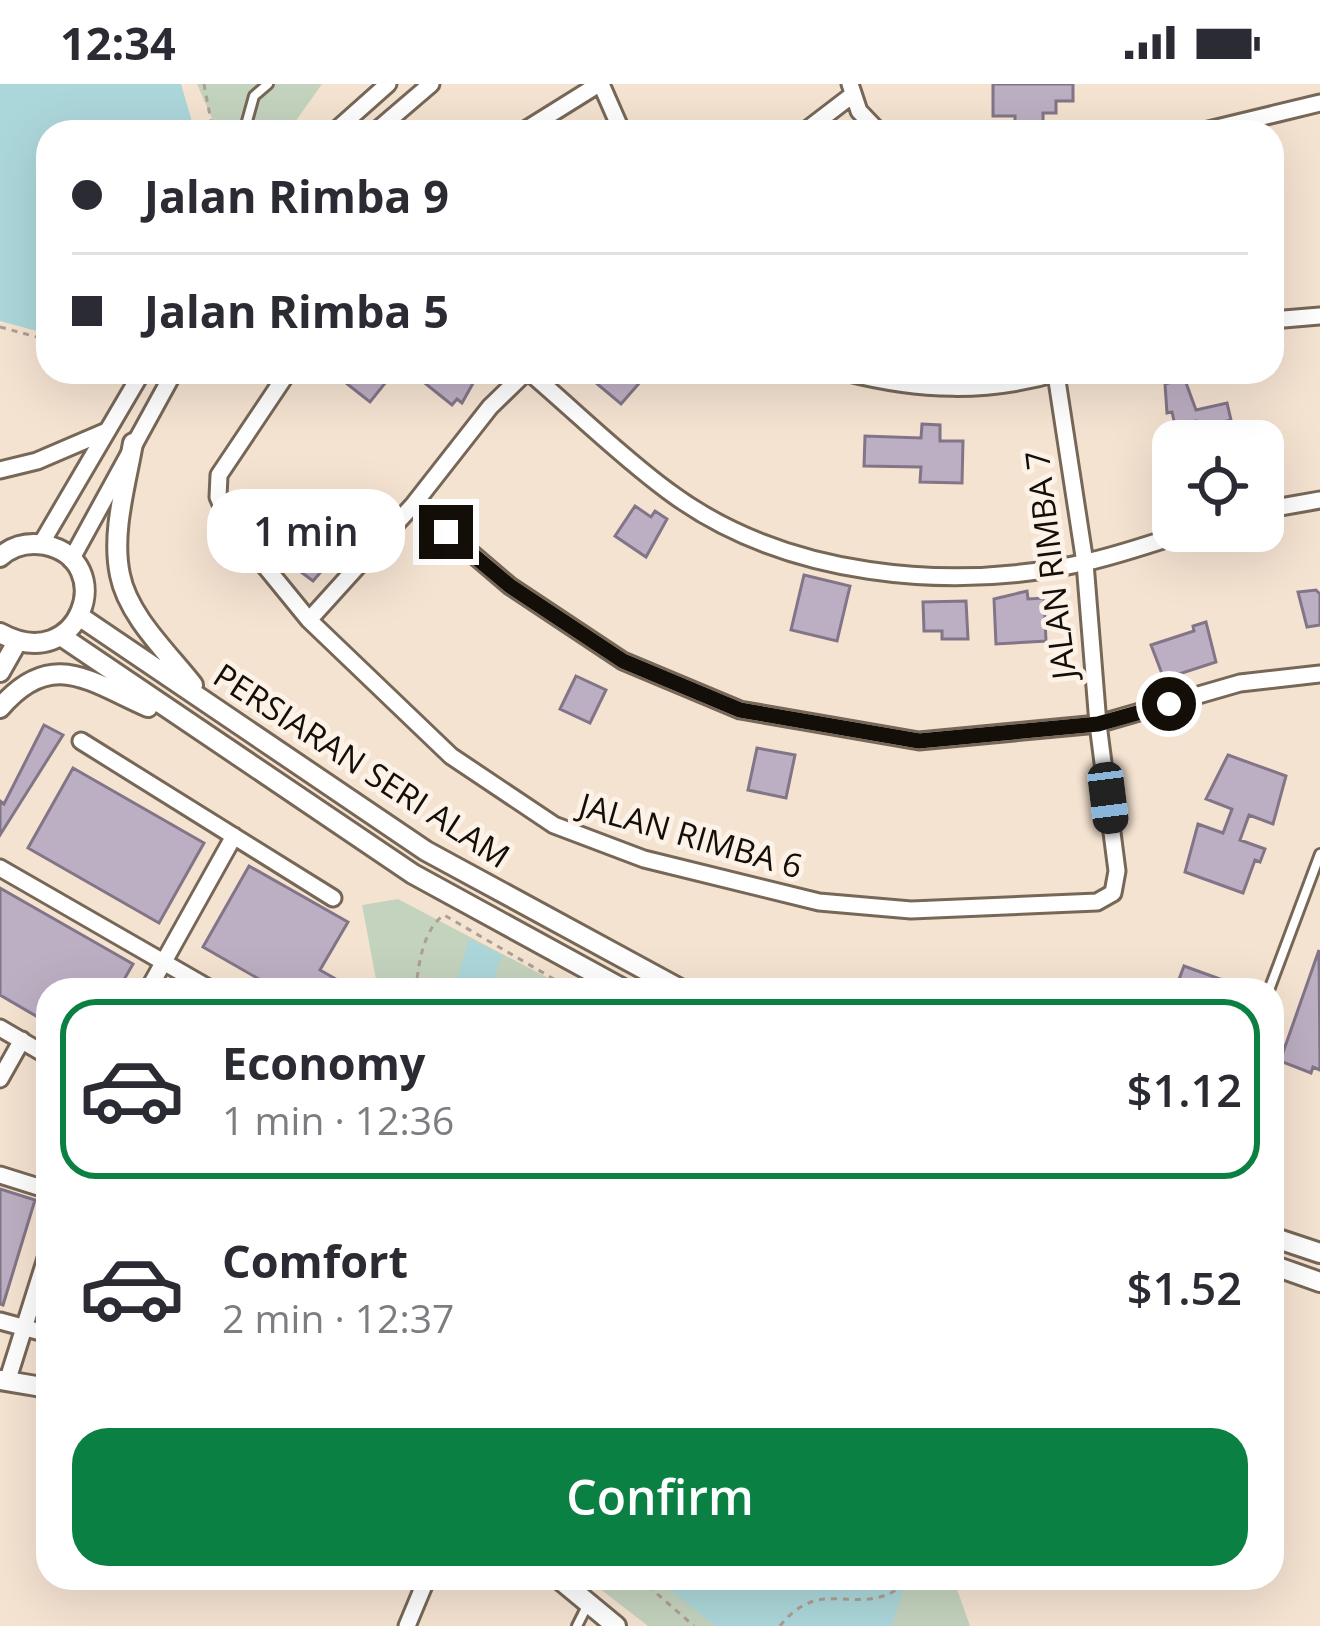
<!DOCTYPE html>
<meta charset="utf-8">
<style>
:root{--surface:#fff;--page:#f7f7f7;--text:#2b2b33;--muted:#7c7c81;--line:#e1e1e2;--accent:#0b8043}
body{margin:0;font-family:"Open Sans",sans-serif;background:var(--page);color:var(--text);height:100vh;display:flex;flex-direction:column;font-size:45px;white-space:nowrap}
*{box-sizing:border-box;margin:0}
p{font-size:39px;color:var(--muted)}
.icon{flex:none;width:66px;height:66px;fill:none;stroke:currentColor;stroke-width:2;stroke-linecap:round;stroke-linejoin:round}
.map{position:relative;flex:1;overflow:hidden}
.sheet{position:absolute;left:36px;top:894px;width:1248px;height:612px;display:flex;flex-direction:column;background:var(--surface);border-radius:36px;box-shadow:0 12px 48px #0002}
.sheet>*{flex:none}
.top-card{position:absolute;left:36px;top:36px;width:1248px;height:264px;border-radius:36px;box-shadow:0 12px 48px #0002;display:grid;align-content:center;height:264px;padding:0 36px;background:var(--surface)}
.tools{position:absolute;left:1152px;top:336px;display:grid;gap:24px}
.tools a{display:grid;place-items:center;width:132px;height:132px;border-radius:24px;background:var(--surface);box-shadow:0 12px 48px #0002;font-size:60px}
.end{position:absolute;width:54px;height:54px;margin:-27px;border:15px solid #140e08;background:#fff;box-shadow:0 0 0 6px #fff}
.from{border-radius:50%}
.bubble{position:absolute;height:84px;border-radius:36px;background:var(--surface);box-shadow:0 12px 48px #0002;font-size:39px;font-weight:600;line-height:84px;text-align:center}
.car{position:absolute;width:36px;height:72px;margin:-36px -18px;border-radius:15px;box-shadow:0 0 9px 3px #0007;background:linear-gradient(#222 24%,#8ab4d8 0 40%,#222 0 76%,#8ab4d8 0 86%,#222 0)}
.top-card b{display:flex;align-items:center;gap:42px;height:114px;font-size:45px}
.top-card b+b{border-top:3px solid var(--line)}
.top-card i{width:30px;height:30px;background:var(--text)}
ul{padding:21px 0 0;list-style:none}
li{display:flex;align-items:center;gap:36px;height:180px;margin:0 24px 18px;padding:0 12px;border:6px solid transparent;border-radius:36px}
li div{flex:1}
li b{display:block;font-size:45px}
li em{font-style:normal;font-weight:600}
li.current{border-color:var(--accent)}
li>.icon{width:108px;height:108px;stroke-width:1.5}
.primary-button{display:flex;gap:24px;margin-top:auto;padding:24px 36px}
.primary-button a{flex:1;height:138px;border-radius:36px;background:var(--accent);color:#fff;font-size:48px;font-weight:600;line-height:138px;text-align:center}
.status{display:flex;justify-content:space-between;align-items:center;height:84px;padding:0 60px;background:var(--surface);direction:ltr}
.status svg{height:33px;fill:currentColor}
.map>svg:first-child{display:block}
</style>
<div class="status"><b>12:34</b><svg viewBox="0 0 49 12"><path d="M0 12V9h3v3zM5 12V6h3v6zM10 12V3h3v9zM15 12V0h3v12zM26 1h20v11H26zM47 4h2v5h-2z"/></svg></div>
<div class="map">
<svg width="1320" height="1542" viewBox="0 0 1320 1542">
<rect width="100%" height="100%" fill="#f5e3d1"/>
<path fill="#c4d3be" d="M 197,0 L 322,0 L 288,48 L 218,48 Z
M 398,815 L 571,906 L 378,906 L 362,821 Z
M 586,1494 L 953,1494 L 970,1542 L 648,1542 Z"/>
<path fill="#acd7da" d="M 0,0 L 181,0 L 193,41 L 190,48 L 48,48 L 48,250 L 0,237 Z
M 469,855 L 502,871 L 489,906 L 454,906 Z
M 656,1494 L 907,1494 L 892,1542 L 715,1542 Z"/>
<path fill="#bdafc3" stroke="#827587" stroke-width="3" d="M 993,0 L 1073,0 L 1073,17 L 1056,17 L 1056,29 L 1043,29 L 1043,48 L 1015,48 L 1015,32 L 993,32 Z
M 332,288 L 394,288 L 370,318 Z
M 411,288 L 468,288 L 476,294 L 462,319 L 457,315 L 452,321 Z
M 583,288 L 649,288 L 621,320 Z
M 1182,288 L 1196,326 L 1227,319 L 1231,336 L 1198,344 L 1196,337 L 1175,341 L 1172,328 L 1167,329 L 1165,300 L 1169,299 L 1167,290 Z
M 922,340 L 940,341 L 940,357 L 963,357 L 962,399 L 920,398 L 921,383 L 864,382 L 865,352 L 921,354 Z
M 635,422 L 651,433 L 655,427 L 667,435 L 646,473 L 615,452 Z
M 314,425 L 351,453 L 313,497 L 297,485 L 298,475 L 283,464 Z
M 804,491 L 850,502 L 837,557 L 791,546 Z
M 1316,506 L 1320,510 L 1320,541 L 1307,543 L 1298,508 Z
M 1027,507 L 1028,515 L 1044,514 L 1046,557 L 996,560 L 994,515 Z
M 966,517 L 968,555 L 942,555 L 942,547 L 924,547 L 923,518 Z
M 1206,538 L 1216,578 L 1164,595 L 1151,561 L 1194,547 L 1193,542 Z
M 576,592 L 606,606 L 590,639 L 560,625 Z
M 44,641 L 63,651 L 0,751 L 0,717 L 4,720 Z
M 757,664 L 795,671 L 786,714 L 748,706 Z
M 1228,671 L 1286,692 L 1273,740 L 1249,731 L 1240,756 L 1265,765 L 1260,778 L 1255,776 L 1243,809 L 1185,788 L 1198,740 L 1223,749 L 1232,725 L 1206,715 Z
M 73,684 L 204,759 L 159,839 L 28,764 Z
M 249,782 L 348,838 L 320,886 L 355,906 L 278,906 L 203,863 Z
M 0,804 L 133,880 L 118,906 L 48,906 L 48,939 L 0,911 Z
M 1319,866 L 1320,986 L 1313,983 L 1311,989 L 1280,977 Z
M 1184,882 L 1245,904 L 1245,906 L 1175,906 Z
M 0,1105 L 35,1116 L 3,1221 L 0,1220 Z"/>
<g fill="none" stroke-linecap="round" stroke-linejoin="round">
<defs>
<path id="service" d="M 244,48 L 254,12 L 268,0
M 1269,906 L 1320,770
M 577,1542 L 587,1522"/>
<path id="minor" d="M 601,0 L 622,48
M 850,0 L 859,27 L 879,48
M 334,48 L 388,0
M 375,48 L 431,0
M 522,48 L 599,0
M 804,48 L 851,12
M 1200,48 L 1320,19
M 1272,236 L 1320,232
M 288,288 L 219,391 L 218,413 L 229,438 L 309,536 L 451,672 L 554,741 L 644,775 L 819,818 L 911,826 L 1097,818 L 1113,809 L 1117,787 L 1098,640 L 1085,479 L 1056,290
M 529,288 C 575,327 619,371 668,407 C 783,493 949,509 1087,478 C 1123,470 1158,457 1192,447
M 845,288 C 919,307 987,310 1060,288
M 0,386 L 37,377 L 107,347
M 414,420 L 510,502 L 623,577 L 740,626 L 919,657 L 1098,640 L 1240,599 L 1320,590
M 1263,426 L 1320,416
M 41,460 L 142,288
M 71,476 L 174,288
M 309,536 L 414,420 L 490,323 L 526,288
M 81,657 L 333,814
M 0,784 L 212,906
M 148,906 L 234,752
M 0,944 L 48,972
M 0,995 L 22,956
M 0,1091 L 48,1106
M 0,1237 L 48,1250
M 7,1298 L 48,1168
M 407,1542 L 427,1494"/>
<path id="tertiary" d="M 133,359 C 126,400 111,449 120,491 C 128,532 168,569 193,601
M 0,473 C 13,461 28,458 45,461 C 119,476 81,593 0,549
M 79,532 L 426,767 L 682,906
M 61,552 L 413,790 L 625,906
M 0,588 L 17,558
M 0,624 C 51,564 89,597 148,623
M 1272,1153 L 1320,1169
M 1272,1181 L 1320,1198
M 0,1296 L 48,1304
M 558,1494 L 616,1542"/>
</defs>
<use href="#service" stroke="#776757" stroke-width="14"/>
<use href="#minor" stroke="#776757" stroke-width="21"/>
<use href="#tertiary" stroke="#776757" stroke-width="24"/>
<path stroke="#ad9f91" stroke-width="3" stroke-dasharray="6 6" stroke-linecap="butt" d="M 204,0 L 213,48
M 0,243 L 48,256
M 416,906 C 418,882 423,845 444,831 L 559,898 L 560,906
M 639,1494 L 694,1542
M 780,1542 C 824,1486 861,1542 912,1494"/>
<use href="#service" stroke="#fff" stroke-width="8"/>
<use href="#minor" stroke="#fff" stroke-width="15"/>
<use href="#tertiary" stroke="#fff" stroke-width="18"/>
</g>
<g fill="none" stroke-linecap="round" stroke-linejoin="round">
<path stroke="#140e08" stroke-width="15" d="M 446,448 L 510,502 L 623,577 L 740,626 L 919,657 L 1098,640 L 1169,620"/>
</g>
<g text-anchor="middle" dominant-baseline="central" stroke-width="10" stroke-linejoin="round" paint-order="stroke">
<g font-size="33" fill="#140e08" stroke="#fdf2e7">
<text transform="translate(1050 481) rotate(-97)">JALAN RIMBA 7</text>
<text transform="translate(362 681) rotate(33)">PERSIARAN SERI ALAM</text>
<text transform="translate(691 751) rotate(16)">JALAN RIMBA 6</text>
</g>
</g>
</svg>
<div class="tools">
<a><svg class="icon" aria-label="locate" viewBox="0 0 24 24"><circle cx="12" cy="12" r="6"/><path d="M12 2v4M12 18v4M2 12h4M18 12h4"/></svg></a>
</div>
<i class="end from" style="left:1169px;top:620px"></i>
<i class="end" style="left:446px;top:448px"></i>
<div class="bubble" style="left:207px;top:405px;width:198px">1 min</div>
<i class="car" style="left:1108px;top:714px;rotate:173deg"></i>
<div class="top-card">
<b><i class="from"></i>Jalan Rimba 9</b>
<b><i></i>Jalan Rimba 5</b>
</div>
<section class="sheet">
<ul>
<li class="current"><svg class="icon" aria-label="car" viewBox="0 0 24 24"><path d="M5 17H2v-5l4-1 3-4h7l3 4 3 1v5h-3M9 17h6M6 11h13"/><circle cx="7" cy="17" r="2"/><circle cx="17" cy="17" r="2"/></svg><div><b>Economy</b><p>1 min · 12:36</p></div><em>$1.12</em></li>
<li><svg class="icon" aria-label="car" viewBox="0 0 24 24"><path d="M5 17H2v-5l4-1 3-4h7l3 4 3 1v5h-3M9 17h6M6 11h13"/><circle cx="7" cy="17" r="2"/><circle cx="17" cy="17" r="2"/></svg><div><b>Comfort</b><p>2 min · 12:37</p></div><em>$1.52</em></li>
</ul>
<div class="primary-button"><a>Confirm</a></div>
</section>
</div>
